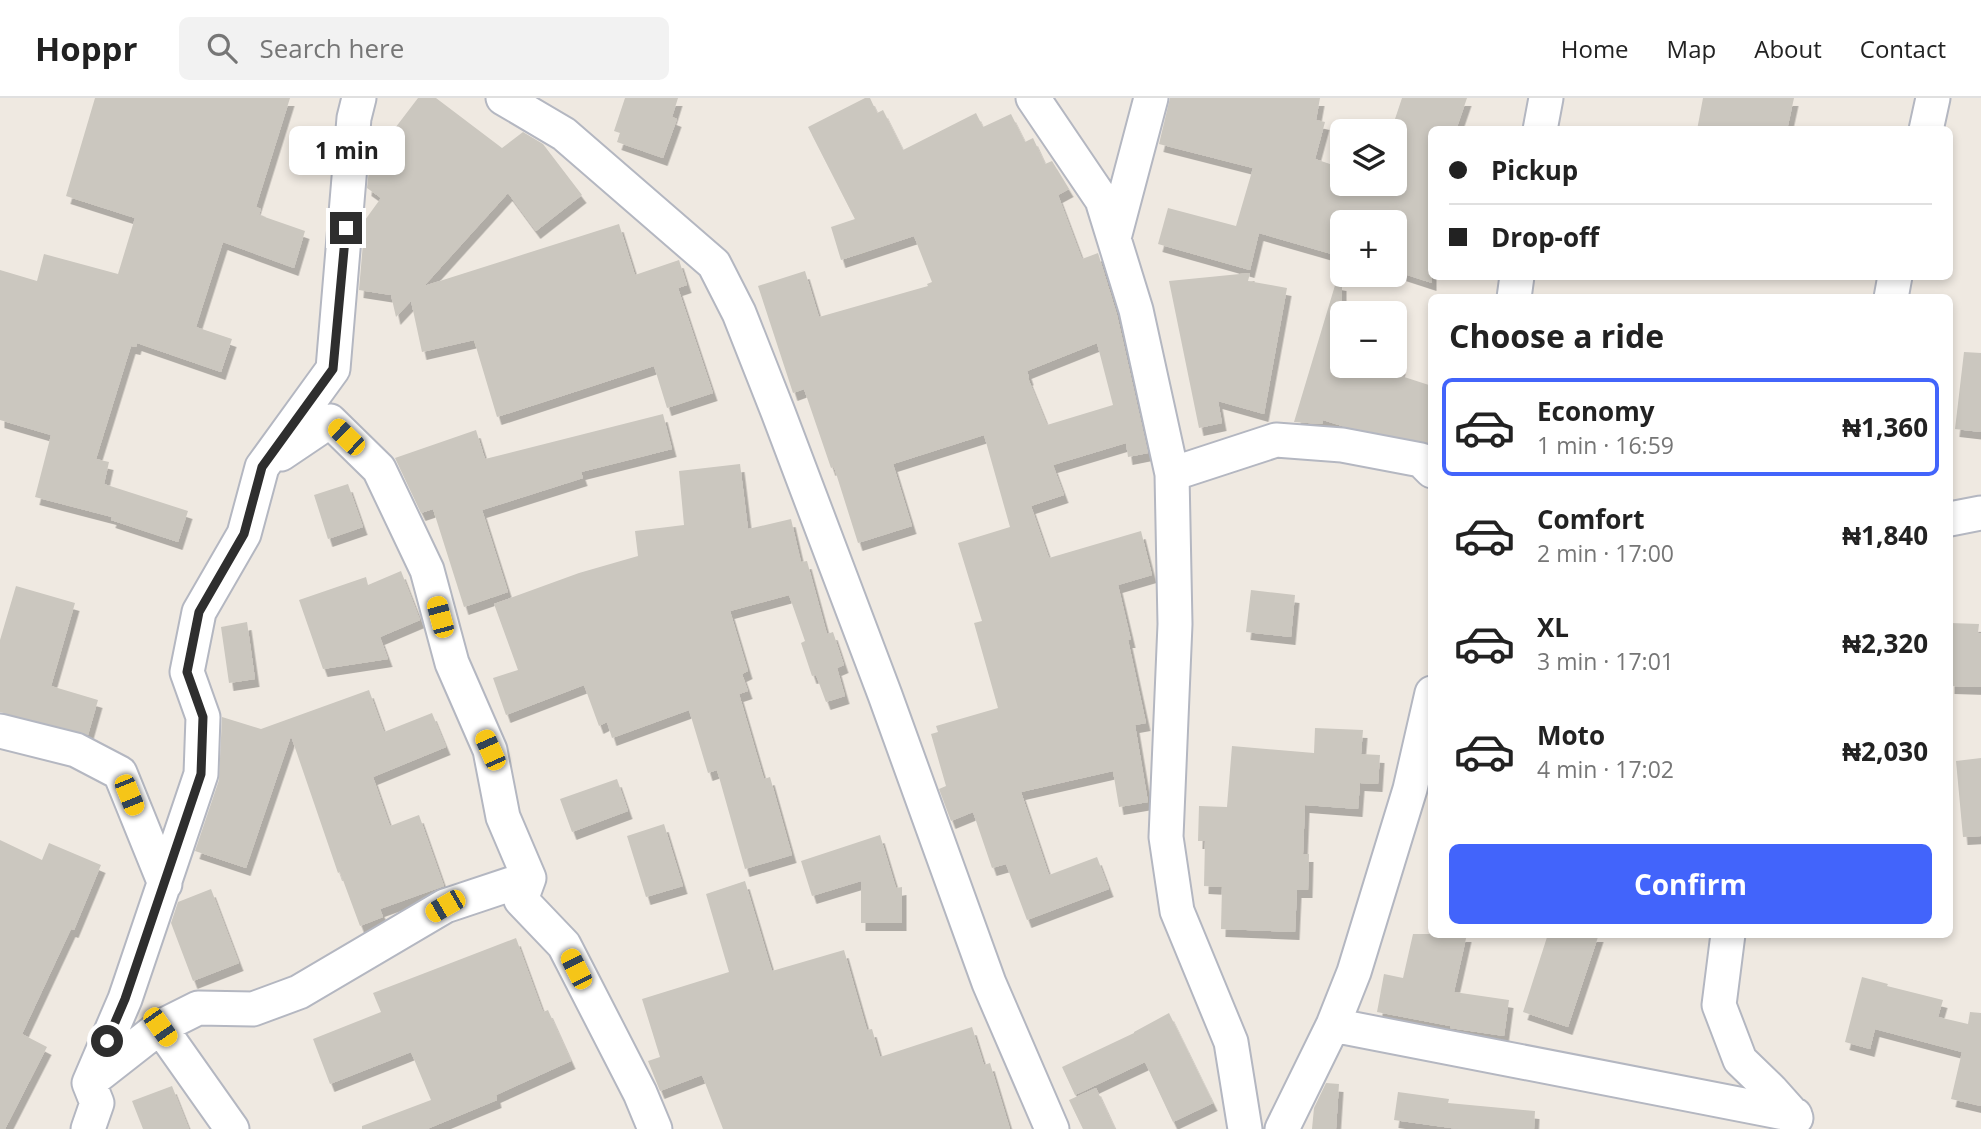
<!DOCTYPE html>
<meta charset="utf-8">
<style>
:root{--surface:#fff;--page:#f2f2f2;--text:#222;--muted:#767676;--line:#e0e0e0;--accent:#4264fb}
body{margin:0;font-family:"Open Sans",sans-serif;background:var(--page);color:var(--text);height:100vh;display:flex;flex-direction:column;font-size:26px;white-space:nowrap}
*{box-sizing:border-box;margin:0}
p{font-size:23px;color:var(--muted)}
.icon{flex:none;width:38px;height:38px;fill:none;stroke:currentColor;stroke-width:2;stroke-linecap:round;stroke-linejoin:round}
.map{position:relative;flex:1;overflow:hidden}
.details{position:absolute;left:1428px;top:196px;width:525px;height:644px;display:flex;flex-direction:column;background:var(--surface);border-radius:10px;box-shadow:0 4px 10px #0003}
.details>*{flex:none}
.guide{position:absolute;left:1428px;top:28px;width:525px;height:154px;border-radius:10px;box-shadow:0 4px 10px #0003;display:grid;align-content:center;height:154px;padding:0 21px;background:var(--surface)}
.controls{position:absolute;left:1330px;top:21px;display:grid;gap:14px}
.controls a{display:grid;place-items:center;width:77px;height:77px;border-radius:10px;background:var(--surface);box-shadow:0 4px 10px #0003;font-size:35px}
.end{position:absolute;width:32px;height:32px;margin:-16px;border:9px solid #2e2e2e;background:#fff;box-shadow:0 0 0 4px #fff}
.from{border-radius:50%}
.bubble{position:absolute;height:49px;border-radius:10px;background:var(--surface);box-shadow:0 4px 10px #0003;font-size:23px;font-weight:700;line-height:49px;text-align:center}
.car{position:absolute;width:21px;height:42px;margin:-21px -10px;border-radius:9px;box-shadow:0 0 5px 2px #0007;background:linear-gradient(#f5c518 24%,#345 0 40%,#f5c518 0 76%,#345 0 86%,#f5c518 0)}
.guide b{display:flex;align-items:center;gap:24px;height:66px;font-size:26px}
.guide b+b{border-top:2px solid var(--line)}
.guide i{width:18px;height:18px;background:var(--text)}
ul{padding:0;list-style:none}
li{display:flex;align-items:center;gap:21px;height:98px;margin:0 14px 10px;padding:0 7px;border:4px solid transparent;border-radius:10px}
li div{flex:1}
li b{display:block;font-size:26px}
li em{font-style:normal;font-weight:700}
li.current{border-color:var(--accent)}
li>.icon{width:63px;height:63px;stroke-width:1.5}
h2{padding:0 21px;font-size:32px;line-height:84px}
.action{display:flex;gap:14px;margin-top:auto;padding:14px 21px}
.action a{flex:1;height:80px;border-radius:10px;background:var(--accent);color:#fff;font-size:28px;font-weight:700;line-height:80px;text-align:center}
header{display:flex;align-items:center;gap:42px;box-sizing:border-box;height:98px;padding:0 35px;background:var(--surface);border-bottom:2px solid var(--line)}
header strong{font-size:33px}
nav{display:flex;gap:38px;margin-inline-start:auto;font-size:24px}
.search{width:490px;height:63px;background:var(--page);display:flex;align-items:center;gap:18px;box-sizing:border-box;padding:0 24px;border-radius:10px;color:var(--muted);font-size:26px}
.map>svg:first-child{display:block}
</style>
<header>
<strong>Hoppr</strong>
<div class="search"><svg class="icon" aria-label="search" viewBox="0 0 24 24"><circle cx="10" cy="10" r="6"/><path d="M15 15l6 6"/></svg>Search here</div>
<nav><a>Home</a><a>Map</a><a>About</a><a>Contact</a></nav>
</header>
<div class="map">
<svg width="1981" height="1031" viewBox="0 0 1981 1031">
<defs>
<filter id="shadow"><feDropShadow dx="4.5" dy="8" stdDeviation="0" flood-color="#0004"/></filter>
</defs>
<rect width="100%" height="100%" fill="#efe9e1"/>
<path fill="#cbc7bf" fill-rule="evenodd" filter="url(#shadow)" d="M 95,0 L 290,0 L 256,109 L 261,111 L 259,117 L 305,133 L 294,170 L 223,144 L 196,229 L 232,241 L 221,274 L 137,245 L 136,249 L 131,248 L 96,361 L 109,364 L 104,386 L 188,413 L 178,444 L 111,422 L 112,419 L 35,399 L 51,337 L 0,322 L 0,172 L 37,183 L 44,156 L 118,176 L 135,120 L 66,98 Z
M 418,0 L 436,0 L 502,50 L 523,34 L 543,46 L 582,97 L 536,133 L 508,95 L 424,188 L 619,126 L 635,177 L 679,162 L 687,187 L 678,190 L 713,295 L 667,310 L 654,268 L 497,319 L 474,242 L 422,254 L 411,203 L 396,219 L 391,197 L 359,192 L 365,122 L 381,100 L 367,90 L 370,63 Z
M 625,0 L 678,0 L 672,19 L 677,21 L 663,60 L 617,44 L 620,35 L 614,33 Z
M 865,0 L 870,0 L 877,15 L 883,12 L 903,52 L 976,15 L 983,29 L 1011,16 L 1025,44 L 1033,40 L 1045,66 L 1052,63 L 1069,91 L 1058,97 L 1082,161 L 1098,155 L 1117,217 L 1148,355 L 1128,359 L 1126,345 L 1053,367 L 1064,397 L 1031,408 L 1049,460 L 1141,433 L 1152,477 L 1118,487 L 1131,542 L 1128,542 L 1146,625 L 1135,627 L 1148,704 L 1119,709 L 1113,673 L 1021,694 L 1049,777 L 1097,759 L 1109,791 L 1027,822 L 1006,766 L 992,770 L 973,714 L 951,723 L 939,691 L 946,688 L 931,636 L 938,634 L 936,628 L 998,610 L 974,525 L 982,523 L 958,445 L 1010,429 L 984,337 L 893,366 L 912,428 L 858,445 L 834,369 L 831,370 L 804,291 L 793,295 L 758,188 L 805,173 L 819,219 L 928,188 L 927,186 L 932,184 L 914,138 L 841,162 L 831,129 L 855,121 L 808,29 ZM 1097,245 L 1113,307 L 1047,327 L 1028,280 L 1029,279 L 1027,273 Z
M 1170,0 L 1320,0 L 1316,22 L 1325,24 L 1315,61 L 1342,70 L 1342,86 L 1395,86 L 1395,21 L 1402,0 L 1467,0 L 1456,32 L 1432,32 L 1432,185 L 1395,173 L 1395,124 L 1342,124 L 1342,159 L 1259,135 L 1250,172 L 1158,146 L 1168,110 L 1236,128 L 1253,70 L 1159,46 Z
M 1703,0 L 1794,0 L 1787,32 L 1697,32 Z
M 1250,175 L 1248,183 L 1287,190 L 1264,316 L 1218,303 L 1222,325 L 1199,330 L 1169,183 Z
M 1336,184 L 1342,185 L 1342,268 L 1401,268 L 1398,277 L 1432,288 L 1432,327 L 1428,345 L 1342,328 L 1323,322 L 1322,326 L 1294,324 Z
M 1964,254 L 1981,255 L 1981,334 L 1955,331 Z
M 663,316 L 672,351 L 581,374 L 583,380 L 482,412 L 508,494 L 464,509 L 433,411 L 421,415 L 395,360 L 476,332 L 485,361 Z
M 740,366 L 748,431 L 791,421 L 801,464 L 807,463 L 827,536 L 833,534 L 844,567 L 837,570 L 845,598 L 826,604 L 816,577 L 812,578 L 801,545 L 805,543 L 789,497 L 730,513 L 748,573 L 742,576 L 748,593 L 739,596 L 764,681 L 770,679 L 792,757 L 745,771 L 717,672 L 708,675 L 689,612 L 612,640 L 607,624 L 599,628 L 584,587 L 506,617 L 493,580 L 518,572 L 494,506 L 579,475 L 638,458 L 635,433 L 684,427 L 679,373 Z
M 348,386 L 363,429 L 328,441 L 314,397 Z
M 401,473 L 420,522 L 380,539 L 388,561 L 323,571 L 299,502 L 366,479 L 368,487 Z
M 16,488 L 75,505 L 51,588 L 98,602 L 88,637 L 0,614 L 0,542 Z
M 1251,492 L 1295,497 L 1291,539 L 1246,534 Z
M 247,524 L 255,581 L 229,585 L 221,529 Z
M 1950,525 L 1979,526 L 1978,535 L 1981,535 L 1981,589 L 1950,588 Z
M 369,592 L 384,634 L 432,615 L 446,649 L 373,679 L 390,728 L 419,717 L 444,788 L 380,811 L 383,819 L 360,828 L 340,774 L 338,775 L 291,638 L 246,770 L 195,753 L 219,682 L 222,619 L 261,631 Z
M 1315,630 L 1363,632 L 1361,656 L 1380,657 L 1378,686 L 1360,685 L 1358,711 L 1305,707 L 1303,756 L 1309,756 L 1308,792 L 1297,792 L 1295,834 L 1221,831 L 1222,789 L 1204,788 L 1205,743 L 1198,743 L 1199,708 L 1227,709 L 1232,648 L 1314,655 Z
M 1981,660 L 1981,738 L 1963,739 L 1956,663 Z
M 617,681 L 628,713 L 572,734 L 560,701 Z
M 664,726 L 683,788 L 646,799 L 627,738 Z
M 880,737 L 896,790 L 902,789 L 902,825 L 861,825 L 861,783 L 812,798 L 801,763 Z
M 0,742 L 42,762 L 49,745 L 101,767 L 74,832 L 71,831 L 22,936 L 47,949 L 5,1031 L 0,1031 Z
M 745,783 L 772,873 L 844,852 L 867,932 L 872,931 L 880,959 L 972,929 L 984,967 L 990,965 L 1010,1031 L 723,1031 L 702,977 L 660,993 L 648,963 L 660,959 L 642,901 L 729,874 L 706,796 Z
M 211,791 L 239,865 L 193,883 L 171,825 L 178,804 Z
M 1413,836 L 1467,836 L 1454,894 L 1509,902 L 1504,938 L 1450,930 L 1450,928 L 1377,914 L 1384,876 L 1403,880 Z
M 1548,836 L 1599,836 L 1568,929 L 1523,914 Z
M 516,840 L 543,914 L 548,912 L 571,963 L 496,997 L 497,1002 L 427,1031 L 362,1031 L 362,1028 L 431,1002 L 411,954 L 330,986 L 313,941 L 381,914 L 373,895 Z
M 1862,879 L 1888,886 L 1887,888 L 1943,902 L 1938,919 L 1968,926 L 1970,914 L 1981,915 L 1981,1008 L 1951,1001 L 1962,954 L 1875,931 L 1870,951 L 1845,944 Z
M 1169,915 L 1213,1005 L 1173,1024 L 1145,964 L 1075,997 L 1062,969 L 1134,935 L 1134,934 Z
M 1326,985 L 1339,986 L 1336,1031 L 1312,1031 L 1314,1010 Z
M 172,988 L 189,1031 L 143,1031 L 132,1003 Z
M 1096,990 L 1115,1031 L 1083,1031 L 1069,1002 Z
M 1398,994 L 1449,1001 L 1448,1005 L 1535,1013 L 1534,1031 L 1458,1031 L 1394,1022 Z"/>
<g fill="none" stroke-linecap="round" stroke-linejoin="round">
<defs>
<path id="street" d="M 503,0 L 564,36 L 714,166 L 739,215 L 778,314 L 885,597 L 989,885 L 1052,1031
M 1033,0 L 1102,102 L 1136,212 L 1172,376 L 1175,526 L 1166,739 L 1177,813 L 1231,944 L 1245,1031
M 1540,32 L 1546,0
M 1926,32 L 1933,0
M 1114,140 L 1151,0
M 1514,200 L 1517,178
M 1891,200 L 1895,178
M 281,356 L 330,323 L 379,371 L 427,472 L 452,565 L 490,652 L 503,719 L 529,780
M 1172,376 L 1276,342 L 1342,347 L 1421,362 L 1432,373
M 1950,421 L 1981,415
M 0,633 L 76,652 L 120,675 L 165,786
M 1728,836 L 1719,907 L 1740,962 L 1771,992 L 1796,1020
M 1333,927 L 1795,1017
M 160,929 L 232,1031
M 91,983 L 160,929 L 198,910 L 253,911 L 299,894 L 445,808 L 529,780 L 521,802 L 564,847 L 640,995 L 655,1031
M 88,1031 L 97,1005 L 89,985 L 125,901 L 201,676 L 203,619 L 187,574 L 199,514 L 244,436 L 262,369 L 333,271 L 354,20 L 359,0
M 1282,1031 L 1333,927 L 1354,874 L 1410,691 L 1432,595"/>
</defs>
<use href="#street" stroke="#b4b7c1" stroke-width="37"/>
<use href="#street" stroke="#fff" stroke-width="33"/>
</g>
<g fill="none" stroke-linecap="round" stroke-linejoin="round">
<path stroke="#2e2e2e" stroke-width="9" d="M 107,943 L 125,901 L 201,676 L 203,619 L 187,574 L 199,514 L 244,436 L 262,369 L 333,271 L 346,130"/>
</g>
</svg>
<div class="controls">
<a><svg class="icon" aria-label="layers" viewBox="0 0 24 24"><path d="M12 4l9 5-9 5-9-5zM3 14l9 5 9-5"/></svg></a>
<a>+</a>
<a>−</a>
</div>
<i class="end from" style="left:107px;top:943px"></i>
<i class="end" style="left:346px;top:130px"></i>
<div class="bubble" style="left:289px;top:28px;width:116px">1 min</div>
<i class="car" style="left:346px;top:339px;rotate:314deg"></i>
<i class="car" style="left:440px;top:519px;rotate:345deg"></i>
<i class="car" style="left:490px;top:652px;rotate:336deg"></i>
<i class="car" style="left:129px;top:697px;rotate:158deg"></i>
<i class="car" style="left:445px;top:808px;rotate:240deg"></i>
<i class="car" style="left:576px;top:871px;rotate:333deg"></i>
<i class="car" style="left:160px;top:929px;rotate:145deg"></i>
<div class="guide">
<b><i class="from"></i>Pickup</b>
<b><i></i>Drop-off</b>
</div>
<section class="details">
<h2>Choose a ride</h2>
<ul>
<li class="current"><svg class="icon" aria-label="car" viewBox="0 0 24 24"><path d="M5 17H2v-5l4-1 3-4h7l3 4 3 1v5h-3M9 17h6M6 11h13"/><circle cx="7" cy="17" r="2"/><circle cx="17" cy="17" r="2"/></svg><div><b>Economy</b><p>1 min · 16:59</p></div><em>₦1,360</em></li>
<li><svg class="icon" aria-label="car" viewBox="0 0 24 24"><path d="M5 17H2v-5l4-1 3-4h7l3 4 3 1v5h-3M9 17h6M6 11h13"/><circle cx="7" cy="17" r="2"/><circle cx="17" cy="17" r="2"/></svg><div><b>Comfort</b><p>2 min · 17:00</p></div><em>₦1,840</em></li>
<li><svg class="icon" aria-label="car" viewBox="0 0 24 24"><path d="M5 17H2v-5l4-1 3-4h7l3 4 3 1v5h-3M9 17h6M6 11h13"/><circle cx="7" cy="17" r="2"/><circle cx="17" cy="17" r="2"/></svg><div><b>XL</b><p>3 min · 17:01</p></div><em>₦2,320</em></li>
<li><svg class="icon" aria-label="car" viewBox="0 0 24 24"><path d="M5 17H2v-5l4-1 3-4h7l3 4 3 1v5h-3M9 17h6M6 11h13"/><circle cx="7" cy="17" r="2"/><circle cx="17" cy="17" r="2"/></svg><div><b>Moto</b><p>4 min · 17:02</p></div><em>₦2,030</em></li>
</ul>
<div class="action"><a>Confirm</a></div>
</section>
</div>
